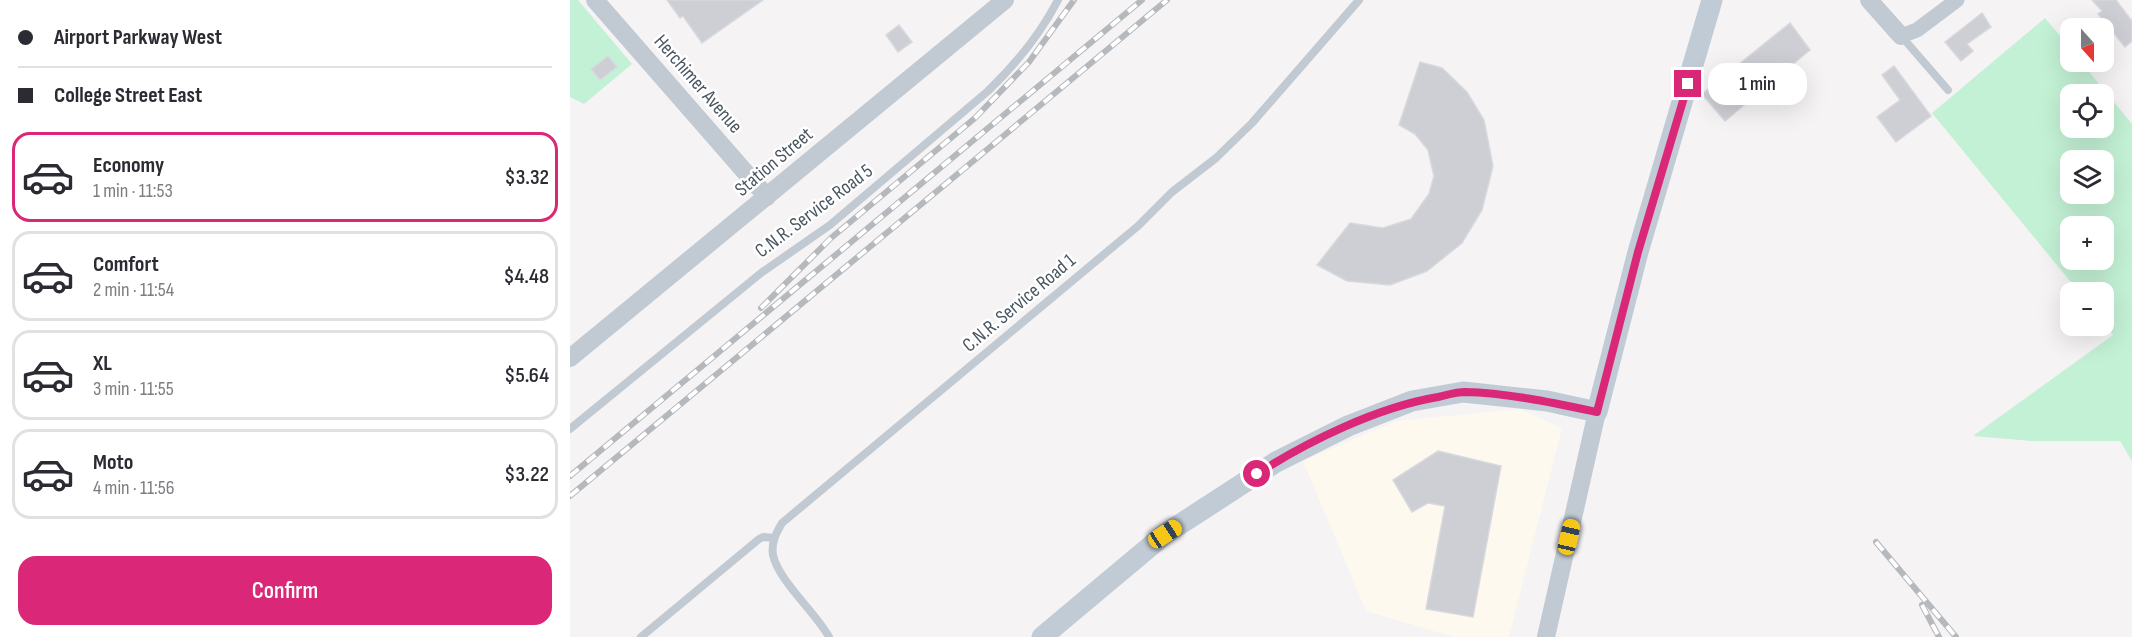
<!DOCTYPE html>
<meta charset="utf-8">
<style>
:root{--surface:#fff;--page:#f2f2f3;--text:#2b2b33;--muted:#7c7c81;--line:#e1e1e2;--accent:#db2777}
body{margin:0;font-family:"Sofia Sans Condensed",sans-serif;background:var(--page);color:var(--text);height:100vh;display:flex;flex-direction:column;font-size:22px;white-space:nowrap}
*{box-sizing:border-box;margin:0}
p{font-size:20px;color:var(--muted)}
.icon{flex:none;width:33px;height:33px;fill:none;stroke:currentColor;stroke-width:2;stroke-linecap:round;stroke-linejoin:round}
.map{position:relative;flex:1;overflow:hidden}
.details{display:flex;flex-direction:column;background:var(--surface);width:570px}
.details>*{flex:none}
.hud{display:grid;align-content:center;height:132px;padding:0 18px;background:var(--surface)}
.needle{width:39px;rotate:159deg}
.fabs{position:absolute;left:1490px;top:18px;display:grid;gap:12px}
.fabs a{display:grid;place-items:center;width:54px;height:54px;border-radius:12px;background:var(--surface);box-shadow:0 6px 24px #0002;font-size:30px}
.end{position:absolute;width:27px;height:27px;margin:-14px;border:8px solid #db2777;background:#fff;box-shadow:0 0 0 3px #fff}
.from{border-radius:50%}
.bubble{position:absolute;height:42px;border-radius:18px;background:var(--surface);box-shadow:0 6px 24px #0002;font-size:20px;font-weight:600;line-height:42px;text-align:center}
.car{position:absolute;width:18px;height:36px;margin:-18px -9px;border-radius:8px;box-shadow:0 0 4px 2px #0007;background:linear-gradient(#f5c518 24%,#345 0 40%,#f5c518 0 76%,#345 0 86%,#f5c518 0)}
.hud b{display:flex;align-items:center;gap:21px;height:57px;font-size:22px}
.hud b+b{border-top:2px solid var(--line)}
.hud i{width:15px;height:15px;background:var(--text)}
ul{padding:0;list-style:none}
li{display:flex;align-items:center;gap:18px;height:90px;margin:0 12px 9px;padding:0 6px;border:3px solid var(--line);border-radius:18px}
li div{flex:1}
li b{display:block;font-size:22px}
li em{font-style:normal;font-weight:600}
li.on{border-color:var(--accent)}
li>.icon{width:54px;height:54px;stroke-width:1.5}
.action{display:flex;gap:12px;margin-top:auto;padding:12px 18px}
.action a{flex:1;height:69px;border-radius:18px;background:var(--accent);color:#fff;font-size:24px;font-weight:600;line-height:69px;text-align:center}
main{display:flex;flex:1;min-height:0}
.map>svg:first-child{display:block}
</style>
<main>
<section class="details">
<div class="hud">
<b><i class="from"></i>Airport Parkway West</b>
<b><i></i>College Street East</b>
</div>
<ul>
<li class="on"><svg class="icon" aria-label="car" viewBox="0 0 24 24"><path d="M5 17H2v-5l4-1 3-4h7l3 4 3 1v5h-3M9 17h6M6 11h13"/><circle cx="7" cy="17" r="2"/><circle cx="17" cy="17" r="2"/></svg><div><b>Economy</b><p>1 min · 11:53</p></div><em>$3.32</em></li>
<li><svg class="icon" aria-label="car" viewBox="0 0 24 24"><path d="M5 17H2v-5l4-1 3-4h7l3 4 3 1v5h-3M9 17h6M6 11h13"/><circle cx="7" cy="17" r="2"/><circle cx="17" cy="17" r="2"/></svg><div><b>Comfort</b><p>2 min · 11:54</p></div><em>$4.48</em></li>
<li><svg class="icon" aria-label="car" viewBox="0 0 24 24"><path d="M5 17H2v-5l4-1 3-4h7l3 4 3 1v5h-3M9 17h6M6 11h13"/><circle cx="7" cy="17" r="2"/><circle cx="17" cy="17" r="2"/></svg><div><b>XL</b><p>3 min · 11:55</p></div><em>$5.64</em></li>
<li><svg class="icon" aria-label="car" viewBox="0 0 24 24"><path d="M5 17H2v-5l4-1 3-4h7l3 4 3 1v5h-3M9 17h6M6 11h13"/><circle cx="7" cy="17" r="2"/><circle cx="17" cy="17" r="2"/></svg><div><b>Moto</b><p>4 min · 11:56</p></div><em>$3.22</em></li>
</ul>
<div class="action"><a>Confirm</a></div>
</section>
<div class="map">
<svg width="1562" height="637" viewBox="0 0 1562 637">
<rect width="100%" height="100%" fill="#f5f3f3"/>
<path fill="#fdf9ef" d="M 950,409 L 992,428 L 939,637 L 884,637 L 796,611 L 733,461 L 826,421 Z"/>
<path fill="#c3f1d5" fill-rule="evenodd" d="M 0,0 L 8,0 L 62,64 L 14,104 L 0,97 Z
M 1475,18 L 1500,48 L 1500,62 L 1511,62 L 1562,124 L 1562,461 L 1550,441 L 1462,441 L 1403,436 L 1543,335 L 1533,322 L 1533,292 L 1509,292 L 1362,113 ZM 1500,94 L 1533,94 L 1533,128 L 1500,128 ZM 1533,160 L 1533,194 L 1500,194 L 1500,160 ZM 1500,226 L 1533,226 L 1533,260 L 1500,260 Z"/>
<path fill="#cdcfd5" stroke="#d7d9de" stroke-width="1.5" d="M 97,0 L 193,0 L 132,43 L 113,16 L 110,18 Z
M 1522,0 L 1546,0 L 1562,21 L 1562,41 L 1555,47 L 1528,14 L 1532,11 Z
M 1412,13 L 1421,27 L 1397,44 L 1403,51 L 1391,61 L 1375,42 Z
M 1220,23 L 1240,50 L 1155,121 L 1132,94 Z
M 329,25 L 342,42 L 328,52 L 316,35 Z
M 38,56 L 47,67 L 30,80 L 21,69 Z
M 850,62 L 872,68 L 897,92 L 914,120 L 923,166 L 912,210 L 892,243 L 857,271 L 820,285 L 777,281 L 747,265 L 780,223 L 813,228 L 841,219 L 859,194 L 864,176 L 858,150 L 845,134 L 829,125 Z
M 1324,66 L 1361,116 L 1326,142 L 1307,117 L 1330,100 L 1312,75 Z
M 868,451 L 931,466 L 903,617 L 856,609 L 875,506 L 858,503 L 842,512 L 823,480 Z"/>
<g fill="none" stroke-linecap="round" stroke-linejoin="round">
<path stroke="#c1cad2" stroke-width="8" d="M 1332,37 L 1378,90
M 0,429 L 191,273 L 260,225 L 418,91 C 446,64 470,35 488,0
M 71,637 L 189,539 L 193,537 L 204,538
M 259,637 C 246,613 208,580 203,555 C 201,543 206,533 212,523 L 568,226 L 602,192 L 646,158 L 682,123 L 789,0"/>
<path stroke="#c1cad2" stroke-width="15" d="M 1331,36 L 1347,30 L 1387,0"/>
<path stroke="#c1cad2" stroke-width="18" d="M 25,0 L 197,197
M 1299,0 L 1331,36
M 0,358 L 435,0
M 976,637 L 1027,412"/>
<path stroke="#c1cbd6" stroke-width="21" d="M 472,637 L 595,534 L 706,462 L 778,426 L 842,401 L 893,392 L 977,401 L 1027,412 L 1068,252 L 1142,0"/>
<defs>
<path id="rail" d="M 191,308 L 261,238 L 405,118 L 459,62 L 504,0
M 0,476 L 572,0
M 0,496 L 597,0
M 1306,542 L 1386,637
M 1352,605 L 1369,637"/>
</defs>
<use href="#rail" stroke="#b5b8bd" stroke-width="6"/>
<use href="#rail" stroke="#fff" stroke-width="4" stroke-dasharray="11" stroke-linecap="butt"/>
</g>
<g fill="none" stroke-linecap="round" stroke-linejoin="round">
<path stroke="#db2777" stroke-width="8" d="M 687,474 C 738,441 808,407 868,397 C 877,395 886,392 895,392 C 938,393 984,403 1027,412 L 1068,252 L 1118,84"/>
</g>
<g text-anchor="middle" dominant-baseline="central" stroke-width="5" stroke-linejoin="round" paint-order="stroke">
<g font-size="20" fill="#4a5661" stroke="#fff">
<text transform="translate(128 84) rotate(49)">Herchimer Avenue</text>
<text transform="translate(204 162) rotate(-40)">Station Street</text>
<text transform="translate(244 211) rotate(-37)">C.N.R. Service Road 5</text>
<text transform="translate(449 303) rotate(-40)">C.N.R. Service Road 1</text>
</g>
</g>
</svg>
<div class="fabs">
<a><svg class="needle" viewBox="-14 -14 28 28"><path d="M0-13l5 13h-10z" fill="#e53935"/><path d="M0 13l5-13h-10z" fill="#7c7c81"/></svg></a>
<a><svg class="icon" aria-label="locate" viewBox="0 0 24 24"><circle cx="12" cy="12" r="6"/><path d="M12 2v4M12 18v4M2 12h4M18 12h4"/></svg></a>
<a><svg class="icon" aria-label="layers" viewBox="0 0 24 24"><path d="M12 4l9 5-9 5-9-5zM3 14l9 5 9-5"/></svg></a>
<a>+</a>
<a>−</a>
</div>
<i class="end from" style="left:687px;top:474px"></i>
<i class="end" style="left:1118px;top:84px"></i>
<div class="bubble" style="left:1138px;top:63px;width:99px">1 min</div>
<i class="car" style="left:595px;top:534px;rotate:57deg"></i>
<i class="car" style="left:999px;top:537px;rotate:13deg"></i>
</div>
</main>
